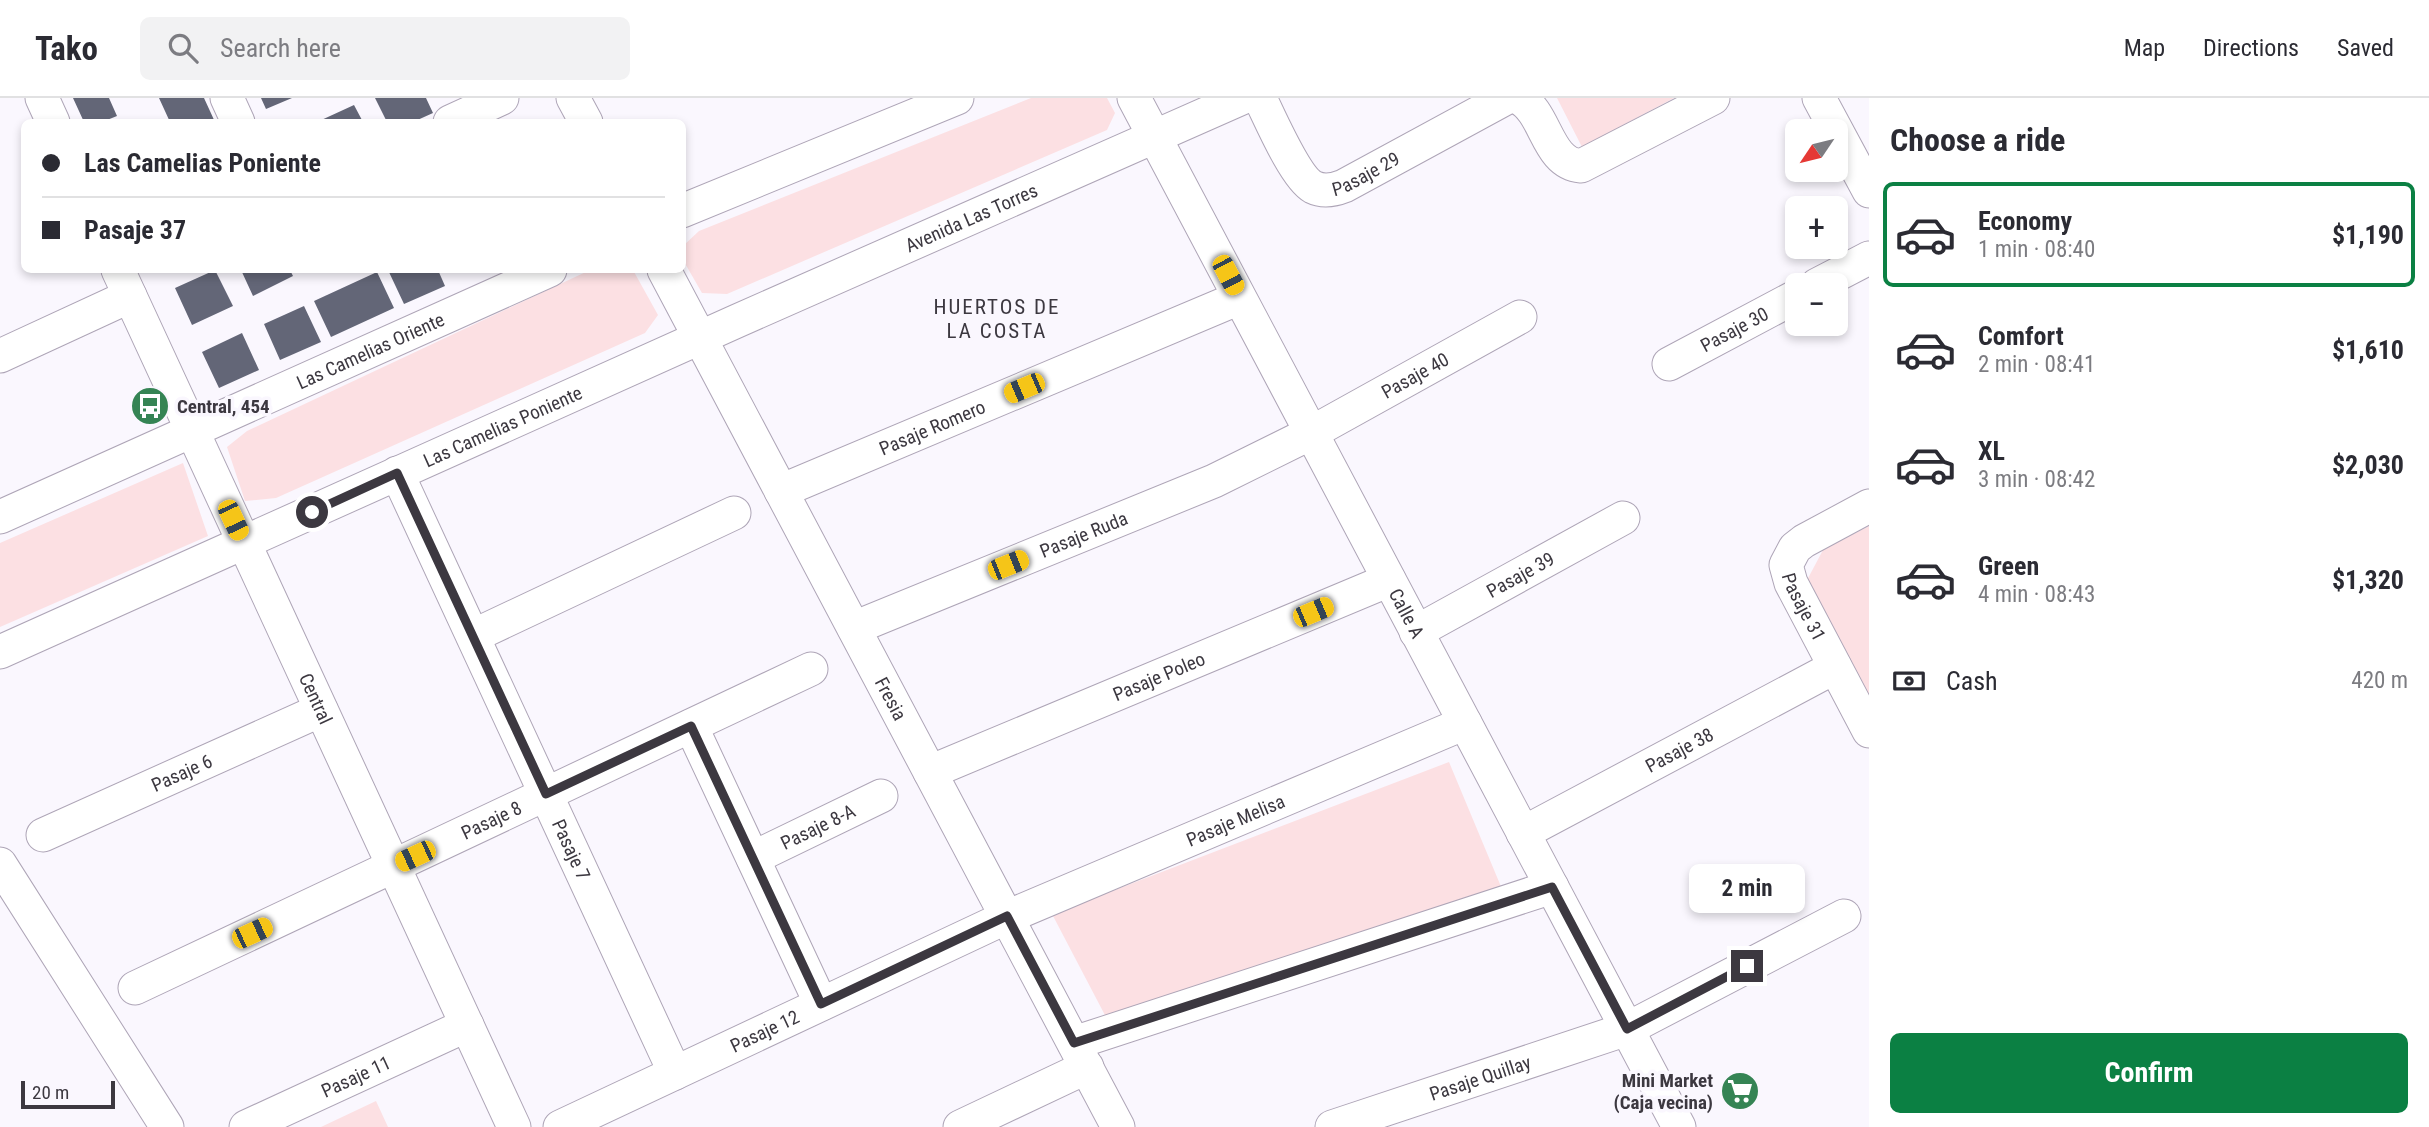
<!DOCTYPE html>
<meta charset="utf-8">
<style>
:root{--surface:#fff;--page:#f2f2f3;--text:#2b2b33;--muted:#7c7c81;--line:#e1e1e2;--accent:#0b8043}
body{margin:0;font-family:"Roboto Condensed",sans-serif;background:var(--page);color:var(--text);height:100vh;display:flex;flex-direction:column;font-size:26px;white-space:nowrap}
*{box-sizing:border-box;margin:0}
p{font-size:23px;color:var(--muted)}
.icon{flex:none;width:38px;height:38px;fill:none;stroke:currentColor;stroke-width:2;stroke-linecap:round;stroke-linejoin:round}
.map{position:relative;flex:1;overflow:hidden}
.sheet{display:flex;flex-direction:column;background:var(--surface);width:560px}
.sheet>*{flex:none}
.top-card{position:absolute;left:21px;top:21px;width:665px;height:154px;border-radius:10px;box-shadow:0 4px 10px #0003;display:grid;align-content:center;height:154px;padding:0 21px;background:var(--surface)}
.needle{width:46px;rotate:235deg}
.fabs{position:absolute;left:1785px;top:21px;display:grid;gap:14px}
.fabs a{display:grid;place-items:center;width:63px;height:63px;border-radius:10px;background:var(--surface);box-shadow:0 4px 10px #0003;font-size:35px}
.scale{position:absolute;left:21px;bottom:18px;width:94px;box-sizing:border-box;padding-left:7px;border:4px solid #3c3840;border-top:0;font-size:19px;line-height:24px;white-space:nowrap;color:#3c3840;-webkit-text-stroke:5px #faf7fe;paint-order:stroke}
.end{position:absolute;width:32px;height:32px;margin:-16px;border:9px solid #3c3840;background:#fff;box-shadow:0 0 0 4px #fff}
.from{border-radius:50%}
.bubble{position:absolute;height:49px;border-radius:10px;background:var(--surface);box-shadow:0 4px 10px #0003;font-size:23px;font-weight:700;line-height:49px;text-align:center}
.car{position:absolute;width:21px;height:42px;margin:-21px -10px;border-radius:9px;box-shadow:0 0 5px 2px #0007;background:linear-gradient(#f5c518 24%,#345 0 40%,#f5c518 0 76%,#345 0 86%,#f5c518 0)}
.top-card b{display:flex;align-items:center;gap:24px;height:66px;font-size:26px}
.top-card b+b{border-top:2px solid var(--line)}
.top-card i{width:18px;height:18px;background:var(--text)}
ul{padding:0;list-style:none}
li{display:flex;align-items:center;gap:21px;height:105px;margin:0 14px 10px;padding:0 7px;border:4px solid transparent;border-radius:10px}
li div{flex:1}
li b{display:block;font-size:26px}
li em{font-style:normal;font-weight:700}
li.selected{border-color:var(--accent)}
li>.icon{width:63px;height:63px;stroke-width:1.5}
h2{padding:0 21px;font-size:32px;line-height:84px}
.pay{display:flex;align-items:center;gap:18px;height:77px;padding:0 21px;font-size:26px}
.pay p{margin-inline-start:auto}
.primary-button{display:flex;gap:14px;margin-top:auto;padding:14px 21px}
.primary-button a{flex:1;height:80px;border-radius:10px;background:var(--accent);color:#fff;font-size:28px;font-weight:700;line-height:80px;text-align:center}
header{display:flex;align-items:center;gap:42px;box-sizing:border-box;height:98px;padding:0 35px;background:var(--surface);border-bottom:2px solid var(--line)}
header strong{font-size:33px}
nav{display:flex;gap:38px;margin-inline-start:auto;font-size:24px}
.search{width:490px;height:63px;background:var(--page);display:flex;align-items:center;gap:18px;box-sizing:border-box;padding:0 24px;border-radius:10px;color:var(--muted);font-size:26px}
main{display:flex;flex:1;min-height:0}
.map>svg:first-child{display:block}
</style>
<header>
<strong>Tako</strong>
<div class="search"><svg class="icon" aria-label="search" viewBox="0 0 24 24"><circle cx="10" cy="10" r="6"/><path d="M15 15l6 6"/></svg>Search here</div>
<nav><a>Map</a><a>Directions</a><a>Saved</a></nav>
</header>
<main>
<div class="map">
<svg width="1869" height="1029" viewBox="0 0 1869 1029">
<rect width="100%" height="100%" fill="#faf7fe"/>
<path fill="#fce0e3" d="M 1031,0 L 1107,0 L 1115,15 L 1107,32 L 727,196 L 702,195 L 683,162 L 683,148 L 699,133 Z
M 1557,0 L 1674,0 L 1582,49 Z
M 590,172 L 633,172 L 658,217 L 645,235 L 276,400 L 245,403 L 227,349 L 247,333 Z
M 183,365 L 208,438 L 0,529 L 0,445 Z
M 1869,428 L 1869,599 L 1806,484 L 1823,452 Z
M 1449,664 L 1502,791 L 1107,921 L 1052,816 Z
M 376,1003 L 388,1029 L 321,1029 Z"/>
<path fill="#636677" d="M 73,0 L 109,0 L 117,18 L 102,24 L 84,24 Z
M 159,0 L 204,0 L 215,24 L 170,24 Z
M 261,0 L 292,0 L 266,11 Z
M 375,0 L 426,0 L 433,15 L 413,24 L 387,24 Z
M 354,7 L 363,24 L 317,24 Z
M 215,172 L 233,208 L 192,227 L 175,190 Z
M 241,172 L 290,172 L 293,178 L 253,198 Z
M 388,172 L 438,172 L 445,188 L 404,206 Z
M 377,174 L 394,210 L 331,239 L 314,203 Z
M 304,208 L 321,244 L 280,262 L 264,226 Z
M 242,235 L 259,272 L 219,290 L 202,254 Z"/>
<g fill="none" stroke-linecap="round" stroke-linejoin="round">
<defs>
<g id="street">
<path d="M 42,0 L 53,24"/>
<path d="M 227,0 L 238,24"/>
<path d="M 573,0 L 586,24"/>
<path id="s1" d="M 1134,0 L 1679,1029"/>
<path id="s2" d="M 1260,0 C 1270,20 1295,79 1313,89 C 1323,94 1334,92 1344,88 L 1506,0"/>
<path d="M 1519,0 C 1547,15 1546,65 1581,68 L 1713,0"/>
<path d="M 1819,0 L 1869,93"/>
<path d="M 450,24 L 502,0"/>
<path d="M 682,113 L 957,0"/>
<path id="s3" d="M 118,172 L 514,1029"/>
<path id="s4" d="M 664,172 L 1118,1029"/>
<path d="M 1817,187 L 1869,160"/>
<path d="M 0,258 L 130,198"/>
<path id="s5" d="M 1669,266 L 1797,198"/>
<path id="s6" d="M 397,375 L 675,975"/>
<path id="s7" d="M 781,393 L 1239,200"/>
<path id="s8" d="M 1869,408 L 1804,443 L 1795,450 L 1786,467 L 1791,485 L 1869,633"/>
<path id="s9" d="M 0,419 L 550,172"/>
<path id="s10" d="M 854,530 L 1214,383 L 1311,335 L 1520,219"/>
<path id="s11" d="M 1416,534 L 1623,420"/>
<path d="M 473,538 L 734,415"/>
<path id="s12" d="M 0,554 L 737,223 L 1242,0"/>
<path d="M 691,628 L 821,906"/>
<path id="s13" d="M 930,674 L 1389,482"/>
<path id="s14" d="M 1523,735 L 1835,569"/>
<path id="s15" d="M 43,737 L 321,612"/>
<path id="s16" d="M 753,760 L 881,698"/>
<path d="M 0,766 L 167,1029"/>
<path id="s17" d="M 135,890 L 811,571"/>
<path d="M 1074,945 L 1552,789"/>
<path id="s18" d="M 246,1029 L 467,927"/>
<path id="s19" d="M 560,1029 L 1007,819 L 1465,625"/>
<path d="M 960,1029 L 1087,969"/>
<path id="s20" d="M 1332,1029 L 1627,931 L 1844,818"/>
</g>
</defs>
<use href="#street" stroke="#aea5b7" stroke-width="35"/>
<use href="#street" stroke="#fff" stroke-width="33"/>
</g>
<g fill="none" stroke-linecap="round" stroke-linejoin="round">
<path stroke="#3c3840" stroke-width="9" d="M 312,414 L 397,375 L 546,696 L 691,628 L 821,906 L 1007,818 L 1074,945 L 1552,789 L 1627,931 L 1747,868"/>
</g>
<defs>
<symbol id="bus-disc" viewBox="-11 -11 22 22"><circle r="9.5" fill="#358454" stroke="#faf7fe"/><path d="M-5-6H5V4H4V6H2V4H-2V6H-4V4H-5ZM-3.5-4V0h7V-4ZM-3.5 1.2v1.5H-2V1.2ZM2 1.2v1.5H3.5V1.2Z" fill="#fff"/></symbol>
<symbol id="supermarket-disc" viewBox="-11 -11 22 22"><circle r="9.5" fill="#358454" stroke="#faf7fe"/><path d="M-6-5.5h2.5l.6 2H6L4.5 2H-2.5L-4.4-4H-6ZM-1.5 3.2a1.3 1.3 0 1 0 .1 0ZM3 3.2a1.3 1.3 0 1 0 .1 0Z" fill="#fff"/></symbol>
</defs>
<g fill-rule="evenodd">
<use href="#bus-disc" x="128" y="286" width="44" height="44"/>
<use href="#supermarket-disc" x="1718" y="971" width="44" height="44"/>
</g>
<g text-anchor="middle" dominant-baseline="central" stroke-width="7" stroke-linejoin="round" paint-order="stroke">
<g font-size="19" fill="#3c3840" stroke="#faf7fe">
<text stroke="none"><textPath href="#s2" startOffset="161">Pasaje 29</textPath></text>
<text stroke="none"><textPath href="#s12" startOffset="1064">Avenida Las Torres</textPath></text>
<text stroke="none"><textPath href="#s5" startOffset="74">Pasaje 30</textPath></text>
<text stroke="none"><textPath href="#s9" startOffset="406">Las Camelias Oriente</textPath></text>
<text stroke="none"><textPath href="#s10" startOffset="616">Pasaje 40</textPath></text>
<text stroke="none"><textPath href="#s12" startOffset="551">Las Camelias Poniente</textPath></text>
<text stroke="none"><textPath href="#s7" startOffset="164">Pasaje Romero</textPath></text>
<text stroke="none"><textPath href="#s10" startOffset="248">Pasaje Ruda</textPath></text>
<text stroke="none"><textPath href="#s11" startOffset="119">Pasaje 39</textPath></text>
<text stroke="none"><textPath href="#s8" startOffset="150">Pasaje 31</textPath></text>
<text stroke="none"><textPath href="#s1" startOffset="583">Calle A</textPath></text>
<text stroke="none"><textPath href="#s13" startOffset="248">Pasaje Poleo</textPath></text>
<text stroke="none"><textPath href="#s4" startOffset="485">Fresia</textPath></text>
<text stroke="none"><textPath href="#s3" startOffset="472">Central</textPath></text>
<text stroke="none"><textPath href="#s14" startOffset="177">Pasaje 38</textPath></text>
<text stroke="none"><textPath href="#s15" startOffset="152">Pasaje 6</textPath></text>
<text stroke="none"><textPath href="#s17" startOffset="394">Pasaje 8</textPath></text>
<text stroke="none"><textPath href="#s19" startOffset="742">Pasaje Melisa</textPath></text>
<text stroke="none"><textPath href="#s16" startOffset="72">Pasaje 8-A</textPath></text>
<text stroke="none"><textPath href="#s6" startOffset="415">Pasaje 7</textPath></text>
<text stroke="none"><textPath href="#s19" startOffset="226">Pasaje 12</textPath></text>
<text stroke="none"><textPath href="#s18" startOffset="121">Pasaje 11</textPath></text>
<text stroke="none"><textPath href="#s20" startOffset="156">Pasaje Quillay</textPath></text>
</g>
<g font-size="19" font-weight="bold" fill="#3c3840" stroke="#faf7fe" text-anchor="start">
<text x="177" y="308">Central, 454</text>
<text x="1713" y="982" text-anchor="end">Mini Market<tspan x="1713" dy="22">(Caja vecina)</tspan></text>
</g>
<g font-size="21" letter-spacing="2" fill="#3c3840" stroke="#faf7fe">
<text x="997" y="209">HUERTOS DE<tspan x="997" dy="24">LA COSTA</tspan></text>
</g>
</g>
</svg>
<div class="fabs">
<a><svg class="needle" viewBox="-14 -14 28 28"><path d="M0-13l5 13h-10z" fill="#e53935"/><path d="M0 13l5-13h-10z" fill="#7c7c81"/></svg></a>
<a>+</a>
<a>−</a>
</div>
<div class="scale">20 m</div>
<i class="end from" style="left:312px;top:414px"></i>
<i class="end" style="left:1747px;top:868px"></i>
<div class="bubble" style="left:1689px;top:766px;width:116px">2 min</div>
<i class="car" style="left:1228px;top:177px;rotate:152deg"></i>
<i class="car" style="left:1024px;top:290px;rotate:247deg"></i>
<i class="car" style="left:233px;top:422px;rotate:155deg"></i>
<i class="car" style="left:1008px;top:467px;rotate:68deg"></i>
<i class="car" style="left:1313px;top:514px;rotate:67deg"></i>
<i class="car" style="left:415px;top:758px;rotate:245deg"></i>
<i class="car" style="left:252px;top:835px;rotate:65deg"></i>
<div class="top-card">
<b><i class="from"></i>Las Camelias Poniente</b>
<b><i></i>Pasaje 37</b>
</div>
</div>
<section class="sheet">
<h2>Choose a ride</h2>
<ul>
<li class="selected"><svg class="icon" aria-label="car" viewBox="0 0 24 24"><path d="M5 17H2v-5l4-1 3-4h7l3 4 3 1v5h-3M9 17h6M6 11h13"/><circle cx="7" cy="17" r="2"/><circle cx="17" cy="17" r="2"/></svg><div><b>Economy</b><p>1 min · 08:40</p></div><em>$1,190</em></li>
<li><svg class="icon" aria-label="car" viewBox="0 0 24 24"><path d="M5 17H2v-5l4-1 3-4h7l3 4 3 1v5h-3M9 17h6M6 11h13"/><circle cx="7" cy="17" r="2"/><circle cx="17" cy="17" r="2"/></svg><div><b>Comfort</b><p>2 min · 08:41</p></div><em>$1,610</em></li>
<li><svg class="icon" aria-label="car" viewBox="0 0 24 24"><path d="M5 17H2v-5l4-1 3-4h7l3 4 3 1v5h-3M9 17h6M6 11h13"/><circle cx="7" cy="17" r="2"/><circle cx="17" cy="17" r="2"/></svg><div><b>XL</b><p>3 min · 08:42</p></div><em>$2,030</em></li>
<li><svg class="icon" aria-label="car" viewBox="0 0 24 24"><path d="M5 17H2v-5l4-1 3-4h7l3 4 3 1v5h-3M9 17h6M6 11h13"/><circle cx="7" cy="17" r="2"/><circle cx="17" cy="17" r="2"/></svg><div><b>Green</b><p>4 min · 08:43</p></div><em>$1,320</em></li>
</ul>
<div class="pay"><svg class="icon" aria-label="cash" viewBox="0 0 24 24"><path d="M3 7h18v10H3z"/><circle cx="12" cy="12" r="2"/></svg>Cash<p>420 m</p></div>
<div class="primary-button"><a>Confirm</a></div>
</section>
</main>
